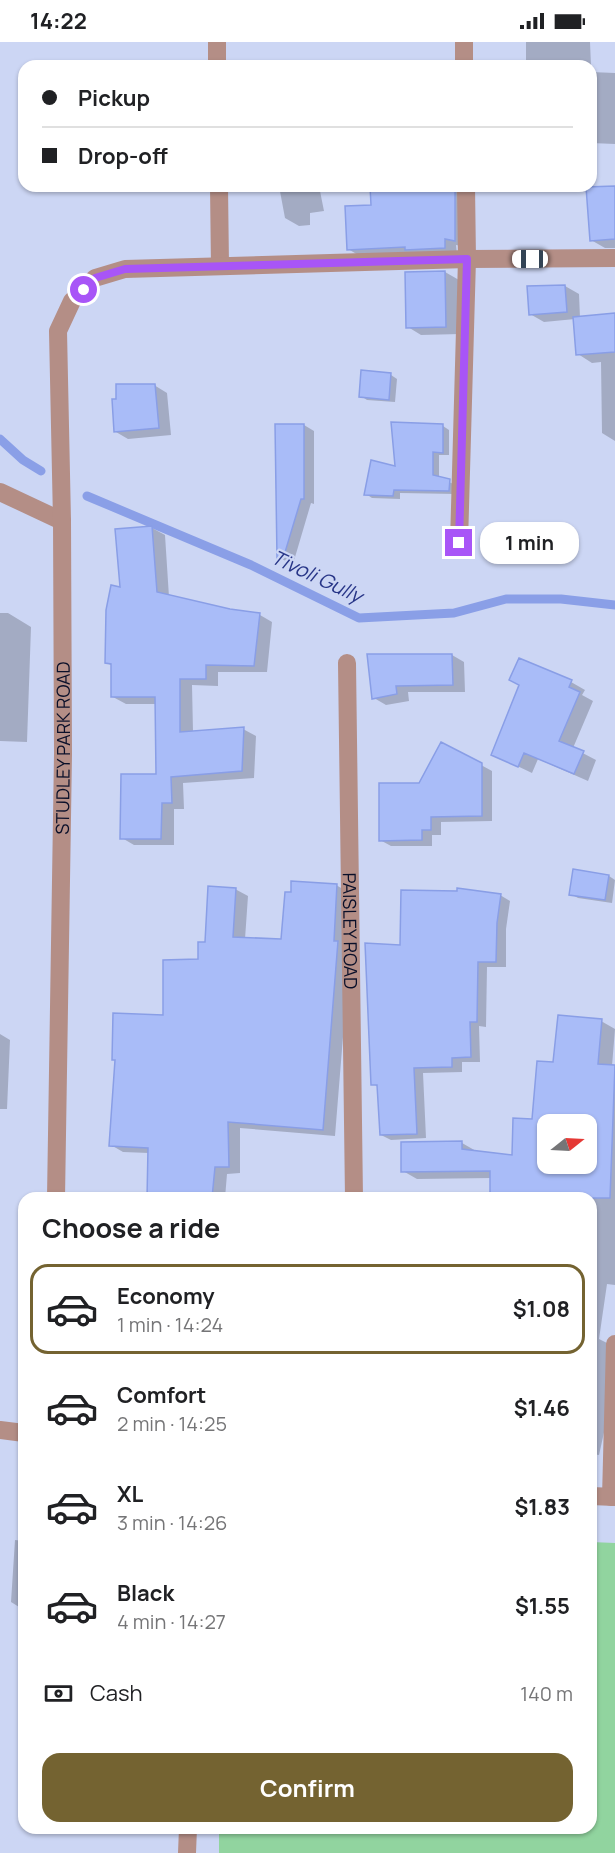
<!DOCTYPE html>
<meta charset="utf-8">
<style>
:root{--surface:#fff;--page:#f2f2f2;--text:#202124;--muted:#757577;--line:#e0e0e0;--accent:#746331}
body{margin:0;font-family:Manrope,sans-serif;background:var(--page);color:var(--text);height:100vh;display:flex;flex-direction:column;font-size:22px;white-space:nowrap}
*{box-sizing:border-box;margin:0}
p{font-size:20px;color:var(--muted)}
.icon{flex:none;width:33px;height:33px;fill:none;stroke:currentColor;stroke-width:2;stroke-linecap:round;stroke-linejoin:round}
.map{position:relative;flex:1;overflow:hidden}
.drawer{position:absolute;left:18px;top:1150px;width:579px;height:642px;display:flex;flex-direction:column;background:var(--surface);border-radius:18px;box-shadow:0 2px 4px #0004}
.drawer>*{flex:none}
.hud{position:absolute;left:18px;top:18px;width:579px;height:132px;border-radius:18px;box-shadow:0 2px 4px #0004;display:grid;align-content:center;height:132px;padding:0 24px;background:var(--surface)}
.needle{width:39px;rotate:72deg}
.buttons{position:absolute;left:537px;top:1072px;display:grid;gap:12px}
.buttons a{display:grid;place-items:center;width:60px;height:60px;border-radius:12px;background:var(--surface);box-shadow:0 2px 4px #0004;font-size:30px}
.end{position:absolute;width:27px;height:27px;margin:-14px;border:8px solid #a855f7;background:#fff;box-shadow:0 0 0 3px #fff}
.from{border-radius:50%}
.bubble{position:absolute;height:42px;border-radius:18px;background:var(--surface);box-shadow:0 2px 4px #0004;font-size:20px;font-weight:700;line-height:42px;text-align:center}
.car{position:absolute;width:18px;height:36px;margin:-18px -9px;border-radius:8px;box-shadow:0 0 4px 2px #0007;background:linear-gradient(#fff 24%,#345 0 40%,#fff 0 76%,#345 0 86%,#fff 0)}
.hud b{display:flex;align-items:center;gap:21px;height:57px;font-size:22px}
.hud b+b{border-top:2px solid var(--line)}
.hud i{width:15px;height:15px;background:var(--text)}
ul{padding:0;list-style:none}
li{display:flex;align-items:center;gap:18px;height:90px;margin:0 12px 9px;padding:0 12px;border:3px solid transparent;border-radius:18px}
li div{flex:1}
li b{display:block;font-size:22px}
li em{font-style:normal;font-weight:700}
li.current{border-color:var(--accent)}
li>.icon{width:54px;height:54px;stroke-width:1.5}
h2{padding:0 24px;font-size:27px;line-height:72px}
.pay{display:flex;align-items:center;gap:15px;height:66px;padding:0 24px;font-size:22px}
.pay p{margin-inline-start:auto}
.primary-button{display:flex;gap:12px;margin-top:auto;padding:12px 24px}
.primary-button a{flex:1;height:69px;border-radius:18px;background:var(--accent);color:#fff;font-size:24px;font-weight:700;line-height:69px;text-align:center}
.status{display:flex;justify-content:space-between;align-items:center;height:42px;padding:0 30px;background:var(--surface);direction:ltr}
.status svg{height:16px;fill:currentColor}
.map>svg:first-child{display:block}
</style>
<div class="status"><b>14:22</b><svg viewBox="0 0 49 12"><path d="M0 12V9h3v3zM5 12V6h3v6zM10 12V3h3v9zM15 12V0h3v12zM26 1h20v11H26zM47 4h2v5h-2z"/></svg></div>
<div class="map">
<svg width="615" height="1811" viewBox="0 0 615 1811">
<rect width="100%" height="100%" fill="#ccd6f4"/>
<path fill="#91d49f" d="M 591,1500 L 615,1501 L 615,1811 L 219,1811 L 219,1787 L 591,1786 Z"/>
<path fill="#0003" fill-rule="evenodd" d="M 526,0 L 590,0 L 591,24 L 526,24 Z
M 591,30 L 615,31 L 615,102 L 591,101 Z
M 279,144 L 319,144 L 324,169 L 310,171 L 310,183 L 299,184 L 285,176 Z
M 371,144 L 471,144 L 467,205 L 456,203 L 457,213 L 360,214 L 348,207 L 373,165 Z
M 615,145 L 615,206 L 605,206 L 591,198 Z
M 445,230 L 459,238 L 460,292 L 421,293 L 408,285 Z
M 565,244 L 579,252 L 580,276 L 615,273 L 615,399 L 602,391 L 601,320 L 592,321 L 578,312 L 575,277 L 544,280 L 530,272 Z
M 391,333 L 397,337 L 395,360 L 367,358 L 361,354 Z
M 154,343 L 167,351 L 171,393 L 128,397 L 116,390 Z
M 304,383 L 314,389 L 314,462 L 311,461 L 293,522 L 279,516 Z
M 443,384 L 449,388 L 449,413 L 439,413 L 439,436 L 456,443 L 456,452 L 400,451 L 400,457 L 372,456 L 366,452 Z
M 152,486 L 165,493 L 169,555 L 230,569 L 260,573 L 272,580 L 267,630 L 218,630 L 218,644 L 192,643 L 193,690 L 243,687 L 256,694 L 254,736 L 183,741 L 184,767 L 174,767 L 174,803 L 134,803 L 122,796 L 157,733 L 156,662 L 126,662 L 113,655 L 113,624 L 107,621 L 122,546 Z
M 0,571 L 8,571 L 31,585 L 27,700 L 0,699 Z
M 452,613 L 464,620 L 465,650 L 408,650 L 409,659 L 386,663 L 374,656 Z
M 571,640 L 585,648 L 582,653 L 593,659 L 573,706 L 596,718 L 588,739 L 538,717 L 532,731 L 492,712 Z
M 481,723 L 492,729 L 492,779 L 441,780 L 441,793 L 432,793 L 432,804 L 391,804 L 380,798 L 420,742 Z
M 609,834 L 615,838 L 612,861 L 578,856 L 571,852 Z
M 336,843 L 348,850 L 350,908 L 335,1094 L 240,1086 L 240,1131 L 227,1132 L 225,1156 L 148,1156 L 149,1111 L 123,1110 L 111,1103 L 165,974 L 200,918 L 206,902 L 235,847 L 248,854 L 245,897 L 283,898 Z
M 500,853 L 510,859 L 506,887 L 506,925 L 487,925 L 486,985 L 479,984 L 480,1020 L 462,1020 L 462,1030 L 423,1031 L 426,1096 L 391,1098 L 381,1093 L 379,1045 L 373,1042 L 401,904 Z
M 601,979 L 615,987 L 612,1024 L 615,1025 L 615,1243 L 607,1242 L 599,1297 L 615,1305 L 611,1359 L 599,1413 L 591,1412 L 591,1156 L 491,1156 L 492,1136 L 417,1137 L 403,1129 L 462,1101 L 476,1109 L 513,1115 L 534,1078 L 555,1021 ZM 548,1083 L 586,1083 L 586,1122 L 548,1122 Z
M 0,992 L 10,998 L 7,1067 L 0,1067 Z
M 288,1153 L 326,1155 L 329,1156 L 288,1156 Z
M 15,1498 L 24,1499 L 24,1568 L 11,1560 Z"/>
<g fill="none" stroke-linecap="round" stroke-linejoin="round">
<path stroke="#8a9fe7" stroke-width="9" d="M 0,397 L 23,418 L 41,429
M 87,454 L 251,523 L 359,576 L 454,571 L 506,557 L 561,557 L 615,563"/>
</g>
<path fill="#a9bcf8" stroke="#899ee6" stroke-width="1.5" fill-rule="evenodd" d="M 370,144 L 455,144 L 455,199 L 445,197 L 445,206 L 405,208 L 405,205 L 347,208 L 345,164 L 371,163 Z
M 615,144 L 615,197 L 590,199 L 586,145 Z
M 445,229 L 446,285 L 406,286 L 405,230 Z
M 565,243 L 567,270 L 529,273 L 527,244 Z
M 615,271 L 615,310 L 576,313 L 573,275 Z
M 361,328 L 391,331 L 389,358 L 359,355 Z
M 116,342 L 155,342 L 159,386 L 114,390 L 112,357 L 116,357 Z
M 391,380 L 443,382 L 443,411 L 433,410 L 433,433 L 450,437 L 449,449 L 394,448 L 393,454 L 364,453 L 371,418 L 395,424 Z
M 275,382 L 304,382 L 304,457 L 301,457 L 283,517 L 277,516 Z
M 152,484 L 157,550 L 230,567 L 260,571 L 254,624 L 206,623 L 206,637 L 180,637 L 180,690 L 244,685 L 242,729 L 171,735 L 172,761 L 162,761 L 161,797 L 120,797 L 121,732 L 156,732 L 155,655 L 111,655 L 111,622 L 105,621 L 106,568 L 111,543 L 120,545 L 115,487 Z
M 367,612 L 452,612 L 453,643 L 396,644 L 397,652 L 372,657 Z
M 519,616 L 572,638 L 569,645 L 580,650 L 559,699 L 584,709 L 574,732 L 524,711 L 518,725 L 491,713 L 519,643 L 509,638 Z
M 441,700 L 482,721 L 482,774 L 431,775 L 431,788 L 422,788 L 422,798 L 379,799 L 379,741 L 419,741 Z
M 573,827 L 609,833 L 605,858 L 569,853 Z
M 291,839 L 337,842 L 334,899 L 338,899 L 323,1088 L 228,1080 L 229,1125 L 215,1125 L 212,1156 L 147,1156 L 148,1106 L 109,1104 L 115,1018 L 112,1018 L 113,971 L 163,973 L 163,918 L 198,917 L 198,900 L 205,900 L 208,844 L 236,846 L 233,895 L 281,897 L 285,850 L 291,850 Z
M 457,846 L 501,852 L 497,881 L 496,920 L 478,920 L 477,980 L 470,980 L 471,1015 L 452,1016 L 452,1025 L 414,1026 L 417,1092 L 380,1093 L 377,1043 L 371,1043 L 365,901 L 400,903 L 401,848 L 457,849 Z
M 558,973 L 602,977 L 598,1022 L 615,1023 L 610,1156 L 490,1156 L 490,1129 L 401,1130 L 401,1100 L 462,1099 L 462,1107 L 512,1113 L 513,1076 L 532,1077 L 537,1019 L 553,1020 ZM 548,1083 L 586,1083 L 586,1122 L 548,1122 Z"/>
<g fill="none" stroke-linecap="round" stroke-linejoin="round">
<g stroke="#b48e86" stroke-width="18">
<path d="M 217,0 L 217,24"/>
<path d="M 464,0 L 464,24"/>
<path d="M 219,144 L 220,224"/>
<path d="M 0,450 L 62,479"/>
<path d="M 459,501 L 467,217 L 466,144"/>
<path id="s1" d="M 347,621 L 354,1156"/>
<path id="s2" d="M 56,1156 L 63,712 L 62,479 L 58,289 L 72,259 L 95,236 L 125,227 L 467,217 L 615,216"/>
<path d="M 611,1455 L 615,1302"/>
<path d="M 187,1811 L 188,1786"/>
</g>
<path stroke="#b48e86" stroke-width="18" d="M 0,1388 L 24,1391
M 591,1454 L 615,1455"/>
</g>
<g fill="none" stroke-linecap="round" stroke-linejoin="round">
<path stroke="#a855f7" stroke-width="8" d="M 84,248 L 95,236 L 125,227 L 467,217 L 459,501"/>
</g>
<g text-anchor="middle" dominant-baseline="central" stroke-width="4.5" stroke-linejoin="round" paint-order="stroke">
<g font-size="18" fill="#090f29" stroke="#ccd6f4">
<text stroke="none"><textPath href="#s2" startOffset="450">STUDLEY PARK ROAD</textPath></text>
<text stroke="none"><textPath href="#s1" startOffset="268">PAISLEY ROAD</textPath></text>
</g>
<g font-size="20" font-style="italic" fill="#283688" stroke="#ccd6f4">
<text transform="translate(317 534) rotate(25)">Tivoli Gully</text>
</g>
</g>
</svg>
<div class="buttons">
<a><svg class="needle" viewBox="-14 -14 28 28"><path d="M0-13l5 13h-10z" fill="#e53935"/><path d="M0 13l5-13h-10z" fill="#757577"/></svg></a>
</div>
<i class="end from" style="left:84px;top:248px"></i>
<i class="end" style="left:459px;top:501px"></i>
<div class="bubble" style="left:480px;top:480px;width:99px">1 min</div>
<i class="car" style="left:530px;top:217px;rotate:270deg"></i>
<div class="hud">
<b><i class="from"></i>Pickup</b>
<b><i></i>Drop-off</b>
</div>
<section class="drawer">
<h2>Choose a ride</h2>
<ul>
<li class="current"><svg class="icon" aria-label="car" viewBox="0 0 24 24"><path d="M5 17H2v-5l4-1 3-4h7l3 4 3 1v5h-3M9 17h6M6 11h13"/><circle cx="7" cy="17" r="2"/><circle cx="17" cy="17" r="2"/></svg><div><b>Economy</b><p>1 min · 14:24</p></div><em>$1.08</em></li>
<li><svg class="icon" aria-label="car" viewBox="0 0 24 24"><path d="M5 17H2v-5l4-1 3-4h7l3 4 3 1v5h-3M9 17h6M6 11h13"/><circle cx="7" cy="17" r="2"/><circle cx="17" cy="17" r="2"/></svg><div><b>Comfort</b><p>2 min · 14:25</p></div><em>$1.46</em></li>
<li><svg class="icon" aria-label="car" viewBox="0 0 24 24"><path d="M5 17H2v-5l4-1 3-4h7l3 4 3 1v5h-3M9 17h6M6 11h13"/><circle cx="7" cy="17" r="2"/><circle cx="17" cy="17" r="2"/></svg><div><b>XL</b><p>3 min · 14:26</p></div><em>$1.83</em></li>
<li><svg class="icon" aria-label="car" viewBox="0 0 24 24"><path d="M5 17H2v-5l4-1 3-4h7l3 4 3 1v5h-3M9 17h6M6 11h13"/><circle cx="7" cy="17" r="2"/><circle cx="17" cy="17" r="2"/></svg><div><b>Black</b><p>4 min · 14:27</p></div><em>$1.55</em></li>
</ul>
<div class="pay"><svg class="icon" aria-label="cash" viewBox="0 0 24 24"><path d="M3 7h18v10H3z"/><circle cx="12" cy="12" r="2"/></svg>Cash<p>140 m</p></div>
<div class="primary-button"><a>Confirm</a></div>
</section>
</div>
